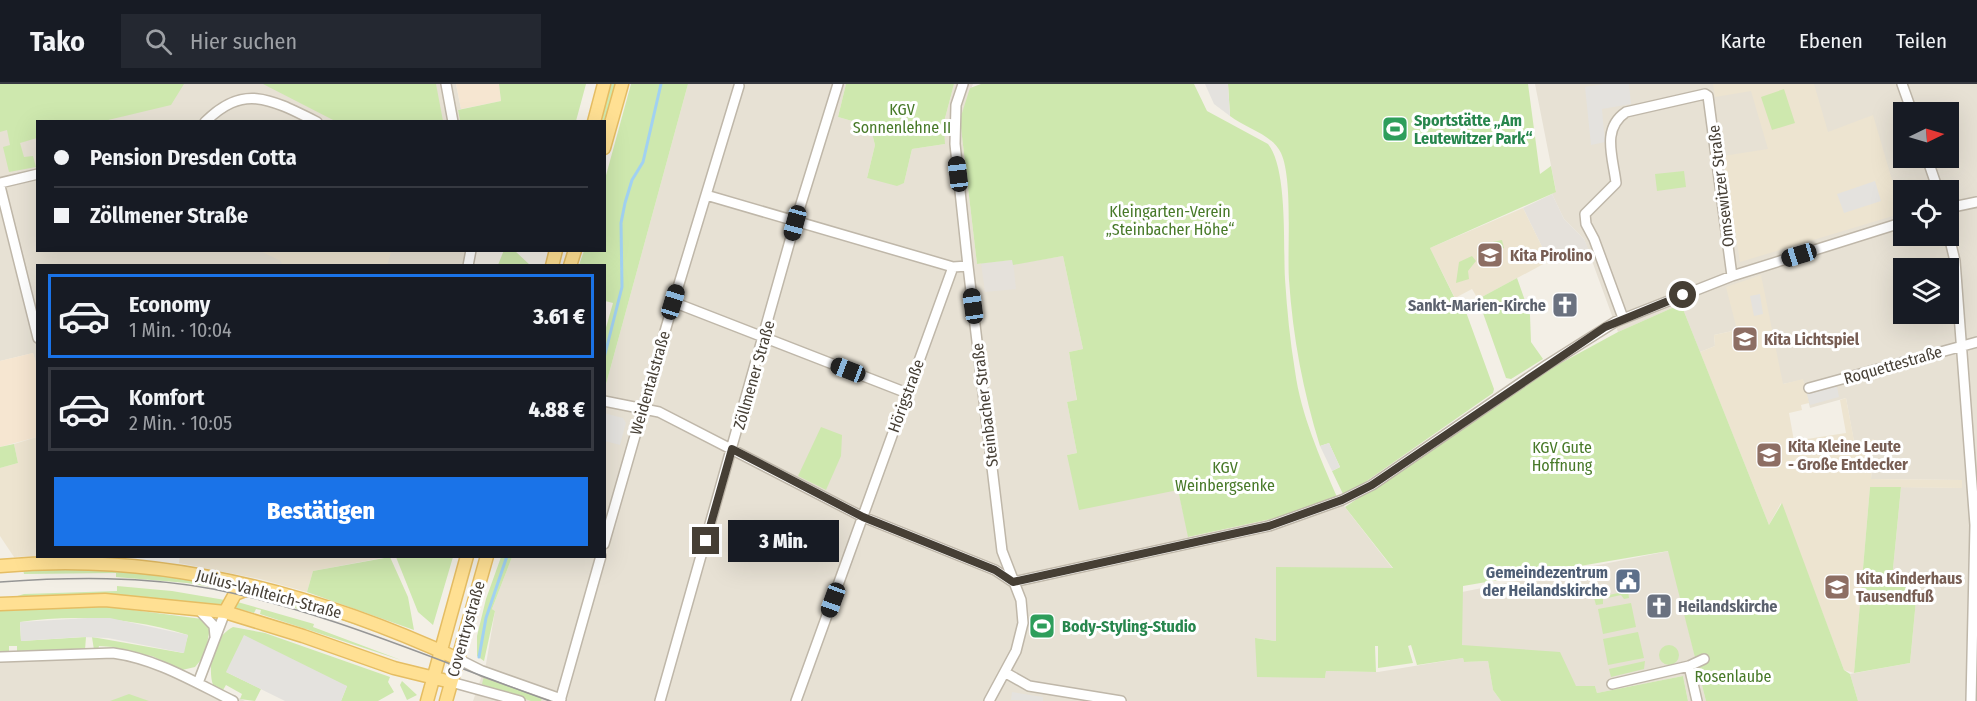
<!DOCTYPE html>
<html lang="de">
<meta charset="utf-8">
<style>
:root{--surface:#171b24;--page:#242831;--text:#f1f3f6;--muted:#9ea1a6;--line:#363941;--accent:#1a73e8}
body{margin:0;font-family:"Fira Sans Condensed",sans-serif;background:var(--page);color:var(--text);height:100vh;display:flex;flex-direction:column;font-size:22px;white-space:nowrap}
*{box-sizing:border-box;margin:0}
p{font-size:20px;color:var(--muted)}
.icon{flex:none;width:33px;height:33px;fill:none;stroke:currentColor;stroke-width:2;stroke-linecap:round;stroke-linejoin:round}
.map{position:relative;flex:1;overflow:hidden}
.drawer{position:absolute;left:36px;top:180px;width:570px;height:294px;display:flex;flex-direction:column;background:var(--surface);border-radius:0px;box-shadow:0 6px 24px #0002}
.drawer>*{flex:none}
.banner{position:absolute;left:36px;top:36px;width:570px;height:132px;border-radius:0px;box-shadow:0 6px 24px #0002;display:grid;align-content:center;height:132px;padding:0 18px;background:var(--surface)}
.needle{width:39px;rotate:85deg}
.buttons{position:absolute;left:1893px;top:18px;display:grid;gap:12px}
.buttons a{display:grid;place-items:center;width:66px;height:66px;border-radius:0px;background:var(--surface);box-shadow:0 6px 24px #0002;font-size:30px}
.end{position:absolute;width:27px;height:27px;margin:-14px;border:8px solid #463f35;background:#fff;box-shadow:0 0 0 3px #fff}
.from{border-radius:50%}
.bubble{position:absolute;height:42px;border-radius:0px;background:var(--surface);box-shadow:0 6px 24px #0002;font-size:20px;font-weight:800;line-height:42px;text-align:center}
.car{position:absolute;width:18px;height:36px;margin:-18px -9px;border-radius:8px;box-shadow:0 0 4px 2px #0007;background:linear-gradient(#222 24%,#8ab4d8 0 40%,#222 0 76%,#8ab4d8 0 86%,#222 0)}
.banner b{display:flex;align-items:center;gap:21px;height:57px;font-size:22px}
.banner b+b{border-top:2px solid var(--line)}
.banner i{width:15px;height:15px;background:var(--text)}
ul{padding:10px 0 0;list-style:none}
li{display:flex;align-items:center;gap:18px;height:84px;margin:0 12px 9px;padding:0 6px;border:3px solid var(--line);border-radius:0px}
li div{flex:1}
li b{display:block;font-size:22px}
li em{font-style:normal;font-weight:800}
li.selected{border-color:var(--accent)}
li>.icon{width:54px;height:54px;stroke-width:1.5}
.primary-button{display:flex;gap:12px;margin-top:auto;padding:12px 18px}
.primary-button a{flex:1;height:69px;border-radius:0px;background:var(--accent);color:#fff;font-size:24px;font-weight:800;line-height:69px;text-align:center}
header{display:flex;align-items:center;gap:36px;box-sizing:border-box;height:84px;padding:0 30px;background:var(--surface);border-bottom:2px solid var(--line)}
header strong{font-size:28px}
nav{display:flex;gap:33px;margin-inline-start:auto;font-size:21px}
.search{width:420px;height:54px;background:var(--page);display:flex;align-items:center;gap:15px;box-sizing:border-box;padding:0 21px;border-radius:0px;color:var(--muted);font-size:22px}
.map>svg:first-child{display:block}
</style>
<header>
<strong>Tako</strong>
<div class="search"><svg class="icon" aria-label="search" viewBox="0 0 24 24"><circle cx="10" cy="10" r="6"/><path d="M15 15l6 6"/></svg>Hier suchen</div>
<nav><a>Karte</a><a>Ebenen</a><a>Teilen</a></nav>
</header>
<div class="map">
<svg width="1977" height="617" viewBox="0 0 1977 617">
<rect width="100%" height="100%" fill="#f3efe6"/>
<path fill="#e7e1d4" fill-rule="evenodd" d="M 0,0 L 456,0 L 461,25 L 458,26 L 460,37 L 38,38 L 38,166 L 476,167 L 473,181 L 38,182 L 37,284 L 33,269 L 0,277 Z
M 688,0 L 846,0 L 838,33 L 870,42 L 875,61 L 867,94 L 904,99 L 912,65 L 945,60 L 944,38 L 954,0 L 973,0 L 961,32 L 961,44 L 977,180 L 1013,176 L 1014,180 L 1063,172 L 1083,265 L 1069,268 L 1077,317 L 1067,318 L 1077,369 L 1067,371 L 1178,406 L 1189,453 L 1280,433 L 1337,413 L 1393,485 L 1277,484 L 1276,557 L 1256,554 L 1325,594 L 1326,587 L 1378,588 L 1463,574 L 1464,578 L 1488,577 L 1493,606 L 1501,617 L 473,617 L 486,580 L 495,527 L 492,525 L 512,473 L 604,472 L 605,304 Z
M 1535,0 L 1977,0 L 1977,617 L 1858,617 L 1850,590 L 1910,579 L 1918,495 L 1892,495 L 1901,403 L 1962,404 L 1962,396 L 1871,395 L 1874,355 L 1855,363 L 1846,314 L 1810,324 L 1803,296 L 1783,300 L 1737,246 L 1714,251 L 1715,262 L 1700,268 L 1681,220 L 1618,248 L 1584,155 L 1564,135 L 1552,110 L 1556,107 ZM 1904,28 L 1948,28 L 1948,74 L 1904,74 ZM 1904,106 L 1948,106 L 1948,152 L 1904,152 ZM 1904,184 L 1948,184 L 1948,230 L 1904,230 Z
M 1669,467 L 1706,617 L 1688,617 L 1683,592 L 1597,609 L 1595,602 L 1576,602 L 1462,561 L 1462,508 Z
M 113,566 L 152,572 L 245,617 L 0,617 L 0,570 Z"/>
<path fill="#f6e6d1" d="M 456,0 L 499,0 L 501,17 L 461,25 Z
M 33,269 L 38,284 L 37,353 L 0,363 L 0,277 Z"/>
<path fill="#e5e1db" d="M 1552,110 L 1564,135 L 1584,155 L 1590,169 L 1549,177 L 1523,124 Z
M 1013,176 L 1016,205 L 985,208 L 981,179 Z"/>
<path fill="#ede4d0" d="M 1713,0 L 1814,0 L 1828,48 L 1873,31 L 1895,106 L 1925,97 L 1928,106 L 1904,106 L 1903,129 L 1740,178 L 1723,72 L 1768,65 L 1751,7 L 1715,13 Z
M 1523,124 L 1549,177 L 1478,215 L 1472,205 L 1455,214 L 1430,164 Z
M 388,166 L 391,168 L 387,182 L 282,181 L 281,177 L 260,167 Z
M 1761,191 L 1783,300 L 1803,295 L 1809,319 L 1801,321 L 1802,326 L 1789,329 L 1794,357 L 1846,349 L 1840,316 L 1846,314 L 1855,362 L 1874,355 L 1871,395 L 1962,396 L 1962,404 L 1870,403 L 1854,589 L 1844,586 L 1781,419 L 1769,441 L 1700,268 L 1715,262 L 1714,251 L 1737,246 L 1726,203 Z
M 37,353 L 37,472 L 14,473 L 0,452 L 0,384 L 18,379 L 14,360 Z
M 180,472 L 387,473 L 313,487 L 307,508 L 260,495 L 179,479 Z"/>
<path fill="#cee8ae" d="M 0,0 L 184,0 L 171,21 L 104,37 L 38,38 L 37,54 L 20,59 L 24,73 L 33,72 L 36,83 L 9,88 L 3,63 L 10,61 L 7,46 L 0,48 Z
M 263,0 L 436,0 L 443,37 L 335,37 Z
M 499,0 L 586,0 L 576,37 L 460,37 L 458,26 L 501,17 Z
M 610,0 L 617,0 L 605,47 L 604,38 L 600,38 Z
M 631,0 L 688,0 L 605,304 L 605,247 L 613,219 L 605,217 L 604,182 L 579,181 L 584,167 L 604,166 L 605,95 Z
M 846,0 L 954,0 L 944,38 L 945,60 L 912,65 L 904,99 L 897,102 L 867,94 L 875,61 L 870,42 L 838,33 Z
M 981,0 L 1194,0 L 1207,27 L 1268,60 C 1288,85 1283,162 1285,195 C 1287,226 1290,257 1295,287 C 1301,331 1320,373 1337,413 L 1280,433 L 1188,453 L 1178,406 L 1079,426 L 1067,371 L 1077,369 L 1067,318 L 1077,316 L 1069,268 L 1083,265 L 1063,172 L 1013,181 L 1012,176 L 977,180 L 961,44 L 961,32 L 970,4 Z
M 1228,0 L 1528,0 L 1540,90 L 1551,82 L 1556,108 L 1430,164 L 1462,229 L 1466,228 L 1494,305 L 1493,309 L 1358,403 L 1343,410 L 1332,387 L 1340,383 L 1329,359 L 1320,362 C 1303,307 1293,254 1289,196 C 1287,165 1293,95 1281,69 C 1272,50 1245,44 1230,32 Z
M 1784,5 L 1795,39 L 1772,46 L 1761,13 Z
M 1684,87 L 1686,103 L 1657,107 L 1655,90 Z
M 1502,156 L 1504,164 L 1485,173 L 1483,160 Z
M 504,166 L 515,167 L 530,181 L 498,181 Z
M 1472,172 L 1476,177 L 1468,187 L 1469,195 L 1456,199 L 1459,178 Z
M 1517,194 L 1530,231 L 1531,258 L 1543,275 L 1511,295 L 1506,294 L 1478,215 Z
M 1681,220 L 1769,441 L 1782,419 L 1844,586 L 1850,590 L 1858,617 L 1706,617 L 1668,467 L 1463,502 L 1462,561 L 1560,568 L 1576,602 L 1595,602 L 1597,609 L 1683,592 L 1688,617 L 1501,617 L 1493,606 L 1488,577 L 1464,578 L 1463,574 L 1417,581 L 1411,561 L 1408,562 L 1413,579 L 1378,584 L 1378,562 L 1375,562 L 1376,588 L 1326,587 L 1325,594 L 1257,593 L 1255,554 L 1276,557 L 1276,483 L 1393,484 L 1345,423 L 1550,285 L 1618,248 Z
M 821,343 L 842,351 L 841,372 L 826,406 L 798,392 Z
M 14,360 L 18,379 L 0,384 L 0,363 Z
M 1870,403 L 1901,403 L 1892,495 L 1918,495 L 1910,579 L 1854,589 Z
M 390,473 L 408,513 L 414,546 L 307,508 L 313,487 Z
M 396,473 L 453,473 L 433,541 L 418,528 Z
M 501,473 L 512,473 L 492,525 L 495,527 L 484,577 L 477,572 L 477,552 L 486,515 Z
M 43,484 L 139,486 L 234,503 L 230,506 L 187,499 L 116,493 L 116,489 L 24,490 L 23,485 Z
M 117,502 L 172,507 L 225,516 L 221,521 L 107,510 L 11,514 L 24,510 L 117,507 Z
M 1628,507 L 1629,514 L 1624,515 L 1621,511 L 1603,515 L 1603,520 L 1596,521 L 1594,514 Z
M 266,513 L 312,524 L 407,558 L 318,528 L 317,531 L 266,515 Z
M 234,517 L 314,540 L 313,543 L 401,576 L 260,530 L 261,526 L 256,525 L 254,529 L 232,523 Z
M 1631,519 L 1636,543 L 1603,550 L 1598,525 Z
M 95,521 L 202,535 L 210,544 L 205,571 L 195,583 L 182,586 L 152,572 L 113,566 L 113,563 L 99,562 L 98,566 L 94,566 L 92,553 L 183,569 L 188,551 C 134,534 75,530 20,538 L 21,557 L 86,553 L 85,566 L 17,569 L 17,562 L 9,562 L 9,569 L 0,570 L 0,525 Z
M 233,543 L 265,549 L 390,593 L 388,598 L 394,608 L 378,617 L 341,617 L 347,602 L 226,588 L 261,605 L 255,617 L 240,615 L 242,610 L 226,601 L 223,606 L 213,601 C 207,583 214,552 233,543 Z
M 1638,548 L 1644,574 L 1608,581 L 1603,555 Z
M1659 571a10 10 0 1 1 20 0a10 10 0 1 1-20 0Z
M 1645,577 L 1644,585 L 1611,593 L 1609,585 Z
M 484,592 L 543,611 L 541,617 L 531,617 L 484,601 L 482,600 Z
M 402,597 L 417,611 L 407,616 L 400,601 Z
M 129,610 L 149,617 L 110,617 Z"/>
<path fill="#e4e2de" d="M 1205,0 L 1228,0 L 1230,32 L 1214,20 Z
M 1604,0 L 1629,0 L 1631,20 L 1602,25 L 1605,58 L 1591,61 L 1585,3 Z
M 1875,97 L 1881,117 L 1844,129 L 1837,110 Z
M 1760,210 L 1763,230 L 1754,232 L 1750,212 Z
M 1837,302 L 1839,313 L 1810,321 L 1807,310 Z
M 604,329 L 623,334 L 626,339 L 620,361 L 605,357 Z
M 1329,359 L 1340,383 L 1332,387 L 1320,362 Z
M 88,534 L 110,534 L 188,551 L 184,569 L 108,554 L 82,553 L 21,557 L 20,538 Z
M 244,551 L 347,602 L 341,617 L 285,617 L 226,588 Z
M 1012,608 L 1043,613 L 1043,617 L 1011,616 Z"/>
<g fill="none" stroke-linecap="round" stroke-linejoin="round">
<path stroke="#a1d1f1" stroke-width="3" d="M 604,274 L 622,203 L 621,139 L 625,119 L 632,96 L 643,78 L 661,0
M 479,573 L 486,534 L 507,472"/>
<defs>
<path id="minor" d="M 446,0 L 453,38
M 963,0 L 956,21 L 955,60 L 968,182 L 1002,467 L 1021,516 L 1023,539 L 1016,567 L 989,617
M 1902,0 L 1912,28
M 205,38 C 243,0 269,14 317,38
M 1927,74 L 1938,106
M 0,99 L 38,90
M 0,102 L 38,254
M 706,111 L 953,183
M 1948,124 L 1977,118
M 1948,148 L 1955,177 L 1975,441 L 1971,617
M 468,182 L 471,166
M 673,218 L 907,309
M 1623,234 L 1594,155 L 1586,140 L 1585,130 L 1616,99 C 1613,73 1601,45 1626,28 L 1705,10 L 1708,12 L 1732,192
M 1809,304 L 1977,258
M 604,317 L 659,328 L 863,433 L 995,486 L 1013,498
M 604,460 L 672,223 L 739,2
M 1013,498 L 1269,442 L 1342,416 L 1372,401 L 1547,281 L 1615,238 L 1732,192 L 1904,138
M 198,525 L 214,542 L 215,552
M 0,573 L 113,569 C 157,575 194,598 233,617
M 458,575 L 482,587 L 561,615
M 1689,582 L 1697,617
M 1006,589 L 1029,602 L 1121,617
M 451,598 L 520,617
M 198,599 L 225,528
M 1612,600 L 1689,582 L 1704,575
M 560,617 L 601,472
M 660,617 L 795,139 L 838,0
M 796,617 L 953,183 L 968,182"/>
<path id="major" d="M 594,38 L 604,0
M 604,64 L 622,0
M 552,182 L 556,166
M 570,182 L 575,166
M 0,482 C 158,467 315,509 458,575
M 0,520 L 105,516 L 225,528 L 303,552 L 394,584 L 451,598
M 225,528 L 235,510 L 253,503
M 427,617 L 467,472
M 446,617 L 487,472"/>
</defs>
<use href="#minor" stroke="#bfb7a9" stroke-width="12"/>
<use href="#major" stroke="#e5bd63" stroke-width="15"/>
<use href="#minor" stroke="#fff" stroke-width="9"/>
<use href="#major" stroke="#ffe093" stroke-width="12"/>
<path stroke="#969696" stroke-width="1.5" d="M 0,498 C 71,493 143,492 213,505 C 329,528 439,578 550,617"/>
</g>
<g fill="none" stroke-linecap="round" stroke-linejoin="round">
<path stroke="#463f35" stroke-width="8" d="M 706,457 L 732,365 L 863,433 L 995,486 L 1013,498 L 1269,442 L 1342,416 L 1372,401 L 1605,243 L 1683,211"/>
</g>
<defs>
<symbol id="stadium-square" viewBox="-11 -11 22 22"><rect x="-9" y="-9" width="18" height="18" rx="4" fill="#2e9e5b" stroke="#fff"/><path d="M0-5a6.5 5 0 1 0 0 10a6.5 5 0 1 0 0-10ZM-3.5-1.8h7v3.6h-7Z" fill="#fff"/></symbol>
<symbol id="school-square" viewBox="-11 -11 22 22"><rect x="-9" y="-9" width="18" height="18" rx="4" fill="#8d6e63" stroke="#fff"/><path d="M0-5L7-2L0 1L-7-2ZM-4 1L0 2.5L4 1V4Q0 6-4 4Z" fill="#fff"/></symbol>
<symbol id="church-square" viewBox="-11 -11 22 22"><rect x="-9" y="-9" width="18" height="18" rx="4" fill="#6b7280" stroke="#fff"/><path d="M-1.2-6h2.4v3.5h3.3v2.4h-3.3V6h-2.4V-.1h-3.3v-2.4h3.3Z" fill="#fff"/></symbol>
<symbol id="civic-square" viewBox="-11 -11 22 22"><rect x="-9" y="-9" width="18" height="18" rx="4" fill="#5c6f8a" stroke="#fff"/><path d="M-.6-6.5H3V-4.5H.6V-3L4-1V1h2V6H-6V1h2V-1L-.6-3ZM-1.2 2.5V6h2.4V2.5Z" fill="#fff"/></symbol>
</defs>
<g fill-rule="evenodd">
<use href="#stadium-square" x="1380" y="30" width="30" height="30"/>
<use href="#school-square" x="1475" y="156" width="30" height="30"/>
<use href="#church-square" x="1550" y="206" width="30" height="30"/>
<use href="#school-square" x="1730" y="240" width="30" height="30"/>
<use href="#school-square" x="1754" y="356" width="30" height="30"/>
<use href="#civic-square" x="1613" y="482" width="30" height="30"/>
<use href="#school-square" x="1822" y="488" width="30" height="30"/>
<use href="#church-square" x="1644" y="507" width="30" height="30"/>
<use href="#stadium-square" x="1027" y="527" width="30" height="30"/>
</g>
<g text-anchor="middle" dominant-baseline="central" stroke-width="6" stroke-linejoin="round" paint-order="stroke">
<g font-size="16" fill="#477928" stroke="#fff">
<text x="902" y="25">KGV<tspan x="902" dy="18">Sonnenlehne II</tspan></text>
<text x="1170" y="127">Kleingarten-Verein<tspan x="1170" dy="18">„Steinbacher Höhe“</tspan></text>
<text x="1562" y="363">KGV Gute<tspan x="1562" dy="18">Hoffnung</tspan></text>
<text x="1225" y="383">KGV<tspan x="1225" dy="18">Weinbergsenke</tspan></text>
<text x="1733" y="592">Rosenlaube</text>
</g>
<g font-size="16" font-weight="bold" fill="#27864d" stroke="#fff" text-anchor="start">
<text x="1414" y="36">Sportstätte „Am<tspan x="1414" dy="18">Leutewitzer Park“</tspan></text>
<text x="1062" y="542">Body-Styling-Studio</text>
</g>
<g font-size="16" fill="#463f35" stroke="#fff">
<text transform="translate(1721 102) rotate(-97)">Omsewitzer Straße</text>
<text transform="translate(1893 281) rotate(-16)">Roquettestraße</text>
<text transform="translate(754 291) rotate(-74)">Zöllmener Straße</text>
<text transform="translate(650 299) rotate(-74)">Weidentalstraße</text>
<text transform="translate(906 312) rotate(-70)">Hörigstraße</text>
<text transform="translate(985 321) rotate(-97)">Steinbacher Straße</text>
<text transform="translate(269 510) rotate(15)">Julius-Vahlteich-Straße</text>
<text transform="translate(466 545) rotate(-74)">Coventrystraße</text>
</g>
<g font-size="16" font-weight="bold" fill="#785e54" stroke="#fff" text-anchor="start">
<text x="1510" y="171">Kita Pirolino</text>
<text x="1764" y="255">Kita Lichtspiel</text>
<text x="1788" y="362">Kita Kleine Leute<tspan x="1788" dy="18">- Große Entdecker</tspan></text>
<text x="1856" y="494">Kita Kinderhaus<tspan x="1856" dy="18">Tausendfuß</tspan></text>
</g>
<g font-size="16" font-weight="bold" fill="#5b616d" stroke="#fff" text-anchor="end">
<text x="1546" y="221">Sankt-Marien-Kirche</text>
<text x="1678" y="522" text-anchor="start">Heilandskirche</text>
</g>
<g font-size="16" font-weight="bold" fill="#4e5e75" stroke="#fff" text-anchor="end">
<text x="1608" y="488">Gemeindezentrum<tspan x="1608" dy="18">der Heilandskirche</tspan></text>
</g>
</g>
</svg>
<div class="buttons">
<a><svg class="needle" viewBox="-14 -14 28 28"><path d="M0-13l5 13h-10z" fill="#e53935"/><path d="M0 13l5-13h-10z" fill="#9ea1a6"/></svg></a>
<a><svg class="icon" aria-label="locate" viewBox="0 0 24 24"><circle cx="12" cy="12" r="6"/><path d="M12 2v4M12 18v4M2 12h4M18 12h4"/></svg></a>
<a><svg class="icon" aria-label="layers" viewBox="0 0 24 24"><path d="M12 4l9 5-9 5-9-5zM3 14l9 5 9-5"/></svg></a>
</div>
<i class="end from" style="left:1683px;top:211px"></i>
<i class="end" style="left:706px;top:457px"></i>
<div class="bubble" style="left:728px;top:436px;width:111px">3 Min.</div>
<i class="car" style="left:958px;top:90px;rotate:353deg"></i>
<i class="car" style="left:795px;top:139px;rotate:195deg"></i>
<i class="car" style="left:1799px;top:171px;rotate:253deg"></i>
<i class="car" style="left:673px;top:218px;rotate:17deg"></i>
<i class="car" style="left:973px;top:222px;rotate:352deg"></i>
<i class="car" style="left:848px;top:286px;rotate:291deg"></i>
<i class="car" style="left:833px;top:516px;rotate:200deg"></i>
<div class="banner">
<b><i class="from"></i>Pension Dresden Cotta</b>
<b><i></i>Zöllmener Straße</b>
</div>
<section class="drawer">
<ul>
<li class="selected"><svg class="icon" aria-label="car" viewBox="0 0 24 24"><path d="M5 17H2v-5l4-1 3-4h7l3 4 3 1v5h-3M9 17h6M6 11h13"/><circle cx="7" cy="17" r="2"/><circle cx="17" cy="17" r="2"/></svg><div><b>Economy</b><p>1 Min. · 10:04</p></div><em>3.61 €</em></li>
<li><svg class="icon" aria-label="car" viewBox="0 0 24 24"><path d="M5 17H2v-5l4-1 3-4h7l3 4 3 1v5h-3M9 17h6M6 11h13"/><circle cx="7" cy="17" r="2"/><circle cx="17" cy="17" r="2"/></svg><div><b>Komfort</b><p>2 Min. · 10:05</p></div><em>4.88 €</em></li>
</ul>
<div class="primary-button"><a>Bestätigen</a></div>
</section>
</div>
